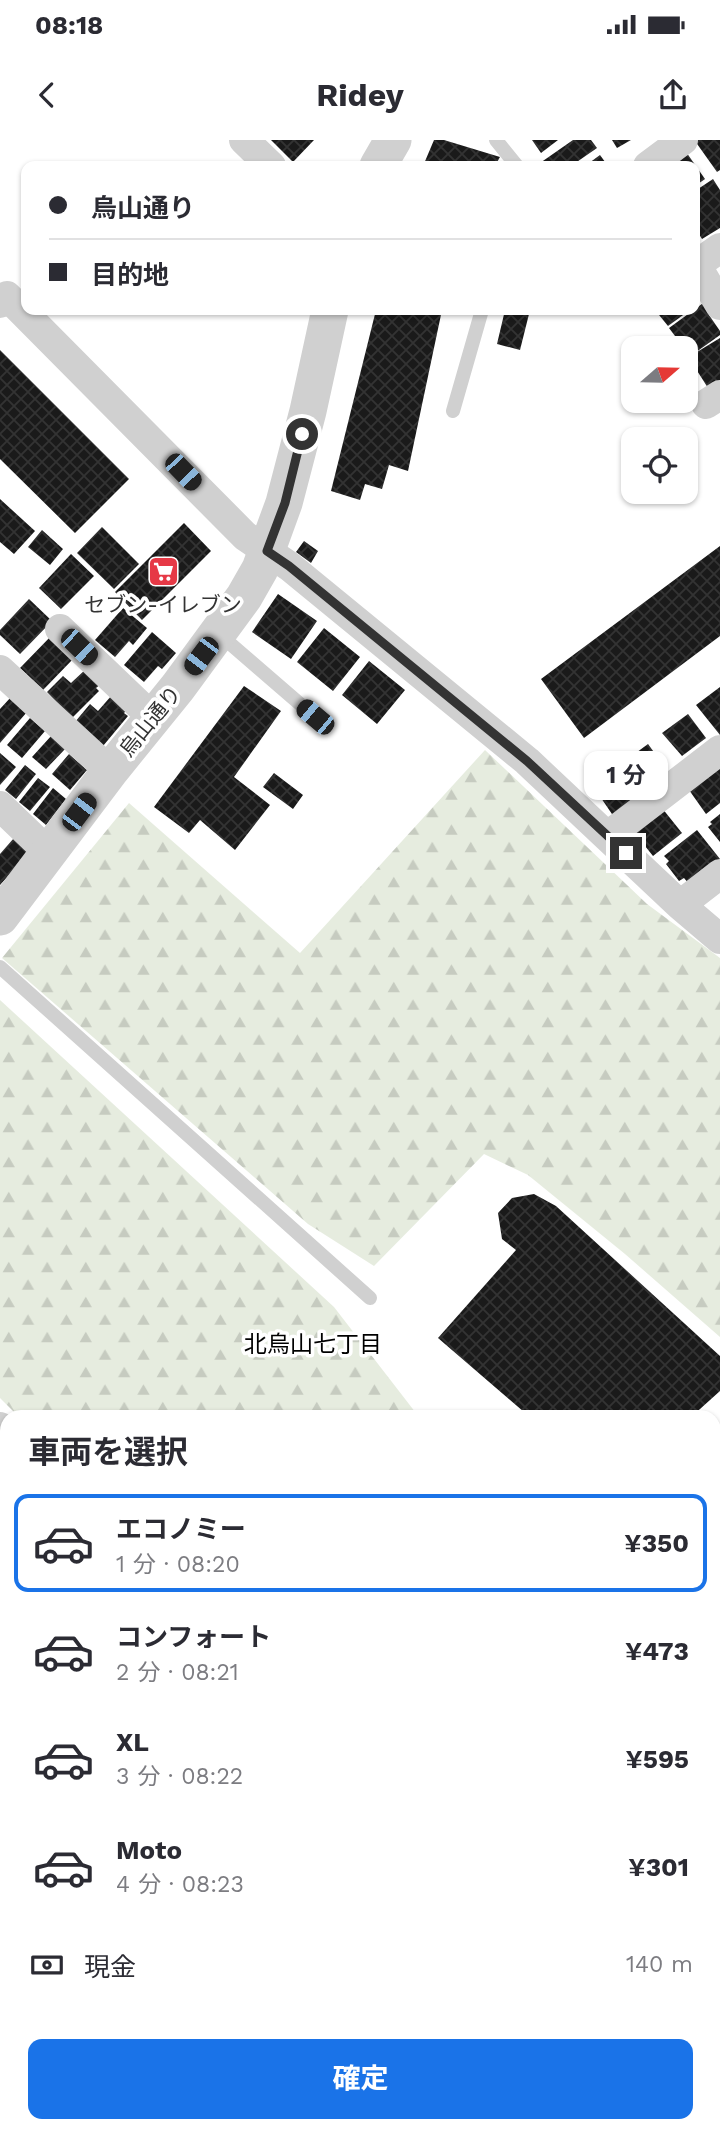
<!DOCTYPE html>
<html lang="ja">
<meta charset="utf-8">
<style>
:root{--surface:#fff;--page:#f7f7f7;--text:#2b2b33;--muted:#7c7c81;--line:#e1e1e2;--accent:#1a73e8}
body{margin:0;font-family:"Work Sans","Noto Sans JP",sans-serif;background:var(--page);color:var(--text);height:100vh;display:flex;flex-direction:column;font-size:26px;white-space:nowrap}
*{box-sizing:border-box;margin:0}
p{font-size:23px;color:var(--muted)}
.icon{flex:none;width:38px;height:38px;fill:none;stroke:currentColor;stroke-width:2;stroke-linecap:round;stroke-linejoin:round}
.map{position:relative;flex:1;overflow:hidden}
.panel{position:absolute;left:0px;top:1270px;width:721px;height:723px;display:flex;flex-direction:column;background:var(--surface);border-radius:21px 21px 0 0;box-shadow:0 2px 5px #0004}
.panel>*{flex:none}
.banner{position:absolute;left:21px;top:21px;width:679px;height:154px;border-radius:14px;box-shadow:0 2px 5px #0004;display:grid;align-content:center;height:154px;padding:0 28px;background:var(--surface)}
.needle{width:46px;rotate:70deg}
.buttons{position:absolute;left:621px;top:196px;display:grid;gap:14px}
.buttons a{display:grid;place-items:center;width:77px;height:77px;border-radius:14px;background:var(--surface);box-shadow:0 2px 5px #0004;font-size:35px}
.end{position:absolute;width:32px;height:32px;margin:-16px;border:9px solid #333;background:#fff;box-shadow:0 0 0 4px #fff}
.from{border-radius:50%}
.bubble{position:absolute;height:49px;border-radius:14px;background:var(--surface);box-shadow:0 2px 5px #0004;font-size:23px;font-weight:700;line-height:49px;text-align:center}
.car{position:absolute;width:21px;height:42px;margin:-21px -10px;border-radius:9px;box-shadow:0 0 5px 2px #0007;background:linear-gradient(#222 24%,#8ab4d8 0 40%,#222 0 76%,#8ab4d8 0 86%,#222 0)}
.banner b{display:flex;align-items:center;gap:24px;height:66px;font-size:26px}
.banner b+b{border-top:2px solid var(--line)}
.banner i{width:18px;height:18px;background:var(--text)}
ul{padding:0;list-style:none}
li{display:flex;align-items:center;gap:21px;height:98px;margin:0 14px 10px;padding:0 14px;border:4px solid transparent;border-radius:14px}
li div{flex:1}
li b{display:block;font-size:26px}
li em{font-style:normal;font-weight:700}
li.active{border-color:var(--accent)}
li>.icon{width:63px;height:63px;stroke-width:1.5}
h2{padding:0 28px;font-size:32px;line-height:84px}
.pay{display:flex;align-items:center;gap:18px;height:77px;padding:0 28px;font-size:26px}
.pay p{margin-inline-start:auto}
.primary-button{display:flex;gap:14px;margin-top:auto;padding:14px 28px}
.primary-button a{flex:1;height:80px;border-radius:14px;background:var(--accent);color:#fff;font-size:28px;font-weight:700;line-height:80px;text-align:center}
.status{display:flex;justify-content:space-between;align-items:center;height:49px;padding:0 35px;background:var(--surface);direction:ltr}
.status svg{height:19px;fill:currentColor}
header{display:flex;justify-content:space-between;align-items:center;height:91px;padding:0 28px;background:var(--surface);font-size:32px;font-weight:700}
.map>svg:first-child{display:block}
</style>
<div class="status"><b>08:18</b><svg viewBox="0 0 49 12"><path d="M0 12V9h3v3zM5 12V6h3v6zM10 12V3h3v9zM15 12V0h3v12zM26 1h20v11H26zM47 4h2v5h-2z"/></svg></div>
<header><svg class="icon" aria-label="back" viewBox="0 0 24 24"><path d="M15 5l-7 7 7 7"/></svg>Ridey<svg class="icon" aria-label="share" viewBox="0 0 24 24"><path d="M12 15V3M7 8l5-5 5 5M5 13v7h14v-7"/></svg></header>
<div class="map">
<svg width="720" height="1992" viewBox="0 0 720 1992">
<defs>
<pattern id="forest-firs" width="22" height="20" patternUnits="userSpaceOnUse" patternTransform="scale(1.75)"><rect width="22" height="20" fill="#e6ecdf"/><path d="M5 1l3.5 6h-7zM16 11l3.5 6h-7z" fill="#c6cbc0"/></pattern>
<pattern id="cemetery-stones" width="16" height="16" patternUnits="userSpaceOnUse" patternTransform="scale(1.75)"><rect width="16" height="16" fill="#e6ecdf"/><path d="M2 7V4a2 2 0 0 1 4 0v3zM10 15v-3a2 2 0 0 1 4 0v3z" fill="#c6cbc0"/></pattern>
<pattern id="building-cross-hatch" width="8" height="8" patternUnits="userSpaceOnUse" patternTransform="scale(1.75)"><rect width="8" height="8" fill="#1a1a1a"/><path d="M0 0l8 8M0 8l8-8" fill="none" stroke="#333"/></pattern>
</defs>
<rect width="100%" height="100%" fill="#fff"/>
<path fill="url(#forest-firs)" d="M 485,610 L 647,764 L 720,818 L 720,1197 L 625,1114 L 528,1035 L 484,1014 L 374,1126 L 308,1084 L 2,818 L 129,663 L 300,813 Z
M 0,860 L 334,1167 L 419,1277 L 20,1278 L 0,1258 Z"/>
<path fill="url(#cemetery-stones)" d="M 491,1986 L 622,1986 L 616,1992 L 489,1992 L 487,1990 Z
M 634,1986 L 683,1986 L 690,1992 L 627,1992 Z"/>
<path fill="url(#building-cross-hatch)" d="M 271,0 L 314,0 L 293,22 Z
M 434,0 L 444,0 L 500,17 L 495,26 L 423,26 Z
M 532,0 L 558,0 L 541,13 Z
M 573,0 L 591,0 L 597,8 L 571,26 L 543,26 L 540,23 Z
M 612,0 L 631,0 L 617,8 Z
M 696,0 L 720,0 L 720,30 L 717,32 L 695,1 Z
M 684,9 L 705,39 L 695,46 L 695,26 L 659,26 Z
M 600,15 L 608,26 L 585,26 Z
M 713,39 L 720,50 L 720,88 L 702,99 L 695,88 L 695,51 Z
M 706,161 L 714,172 L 709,175 L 720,191 L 720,195 L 692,215 L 720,198 L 720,240 L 708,248 L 689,218 L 690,217 L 686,208 L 684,208 L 669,188 Z
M 376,170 L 442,170 L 408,331 L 389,325 L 382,349 L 365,344 L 360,360 L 331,351 Z
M 505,170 L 530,170 L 520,210 L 497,204 Z
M 655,170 L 690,170 L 668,186 Z
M 0,210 L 129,339 L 75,393 L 0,319 Z
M 0,359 L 35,391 L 14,414 L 0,402 Z
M 184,383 L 211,411 L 142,480 L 115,452 Z
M 102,387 L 139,424 L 114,449 L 77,413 Z
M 42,390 L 63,409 L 50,425 L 28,407 Z
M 304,401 L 318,411 L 311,423 L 296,412 Z
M 720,406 L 720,496 L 584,598 L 541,539 Z
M 71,414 L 94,436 L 61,469 L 39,448 Z
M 278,454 L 317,481 L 291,519 L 252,492 Z
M 29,459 L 52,481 L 20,514 L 0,495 L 0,490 Z
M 123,468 L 147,488 L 133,505 L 129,501 L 115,517 L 95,500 Z
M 324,488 L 360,517 L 333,551 L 297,522 Z
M 152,492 L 176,513 L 162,529 L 158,526 L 144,542 L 124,525 Z
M 52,495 L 75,517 L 43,550 L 20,528 Z
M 369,521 L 405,550 L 377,584 L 342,555 Z
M 86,529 L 101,544 L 96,548 L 99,551 L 72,578 L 47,552 L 63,536 L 71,543 Z
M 244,546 L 281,571 L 234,637 L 270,665 L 235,710 L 200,680 L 189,693 L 154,667 Z
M 720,547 L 720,595 L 696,565 Z
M 112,555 L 128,569 L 124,573 L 128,576 L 103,606 L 75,582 L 90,564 L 98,571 Z
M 11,557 L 27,572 L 0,603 L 0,569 Z
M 688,574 L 706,598 L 682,616 L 662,593 Z
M 30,578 L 45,591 L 22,618 L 7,605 Z
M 52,595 L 66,608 L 46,629 L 32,617 Z
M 648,604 L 667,630 L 633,655 L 637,661 L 614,677 L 597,652 L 612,642 L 606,635 Z
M 0,613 L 16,627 L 0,645 Z
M 69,614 L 87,630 L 70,650 L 52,634 Z
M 25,625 L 36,634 L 16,659 L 5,650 Z
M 720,627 L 720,663 L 706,674 L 689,650 Z
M 274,633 L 303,655 L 293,669 L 263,647 Z
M 38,638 L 50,647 L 30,671 L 19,662 Z
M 53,648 L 66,659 L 46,685 L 33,674 Z
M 662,668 L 682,693 L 653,716 L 633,691 Z
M 720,674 L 720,702 L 708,687 L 712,684 L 710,682 Z
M 697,690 L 720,719 L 689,744 L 684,738 L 679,741 L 666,724 L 669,721 L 664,716 Z
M 14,698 L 30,712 L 0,745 L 0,714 Z
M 534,1054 L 556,1066 L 720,1216 L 720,1251 L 690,1278 L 531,1278 L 438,1198 L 516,1110 L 502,1099 L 498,1073 L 512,1058 Z
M 720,1312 L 720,1351 L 714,1343 L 714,1317 Z
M 154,1986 L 202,1986 L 207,1992 L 159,1992 Z
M 380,1986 L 445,1986 L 450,1992 L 374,1992 Z"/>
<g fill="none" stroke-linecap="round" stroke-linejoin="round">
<path stroke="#d0d0d0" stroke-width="14" d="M 496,0 L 517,26
M 453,271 L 482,170
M 219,494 L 315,577
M 0,827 L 370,1158"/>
<path stroke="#d0d0d0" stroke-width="30" d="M 244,0 L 271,26
M 648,26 L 683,0
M 695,123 L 720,165
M 696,125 L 720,108
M 0,163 L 7,156 L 245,396 L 289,426 L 527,621 L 680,765 L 720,799
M 706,264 L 720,255
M 60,489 L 153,578
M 0,530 L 110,631
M 0,666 L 49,713
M 608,696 L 720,610
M 680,765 L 720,734
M 0,1287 L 7,1293
M 714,1423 L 720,1418
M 714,1554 L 720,1563
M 0,1559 L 7,1567
M 714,1611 L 720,1605
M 0,1873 L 7,1880
M 714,1981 L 720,1986
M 104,1986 L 109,1992
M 271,1992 L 278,1986"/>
<path stroke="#d0d0d0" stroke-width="37" d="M 378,26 L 393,0
M 0,777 L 110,631 L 178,547 L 244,457 L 260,429 L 284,363 L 308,271 L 330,170"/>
</g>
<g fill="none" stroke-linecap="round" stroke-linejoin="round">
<path stroke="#333" stroke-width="9" d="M 302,294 L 285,363 L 267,411 L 289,426 L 527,621 L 626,713"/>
</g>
<defs>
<symbol id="supermarket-square" viewBox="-11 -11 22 22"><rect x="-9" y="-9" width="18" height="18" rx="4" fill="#e63946" stroke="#fff"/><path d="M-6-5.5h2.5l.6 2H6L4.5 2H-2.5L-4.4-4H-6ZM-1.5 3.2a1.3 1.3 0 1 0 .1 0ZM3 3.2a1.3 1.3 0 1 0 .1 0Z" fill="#fff"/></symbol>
</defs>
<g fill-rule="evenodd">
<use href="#supermarket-square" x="146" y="414" width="35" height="35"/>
</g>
<g text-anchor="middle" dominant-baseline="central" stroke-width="7" stroke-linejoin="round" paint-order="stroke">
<g font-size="21" fill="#333" stroke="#fff">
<text x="163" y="464">セブン-イレブン</text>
</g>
<g font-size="21" fill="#333" stroke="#fff">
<text transform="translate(150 581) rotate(-51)">烏山通り</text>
</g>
<g font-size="23" fill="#000" stroke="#fff">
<text x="313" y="1204">北烏山七丁目</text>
</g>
</g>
</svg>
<div class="buttons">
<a><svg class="needle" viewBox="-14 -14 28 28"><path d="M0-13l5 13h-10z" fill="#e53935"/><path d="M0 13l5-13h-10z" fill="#7c7c81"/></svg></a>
<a><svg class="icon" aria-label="locate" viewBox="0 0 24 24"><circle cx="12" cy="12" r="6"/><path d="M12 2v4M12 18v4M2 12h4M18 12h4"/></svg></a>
</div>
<i class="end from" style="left:302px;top:294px"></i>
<i class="end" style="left:626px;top:713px"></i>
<div class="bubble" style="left:584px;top:611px;width:84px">1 分</div>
<i class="car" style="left:183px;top:332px;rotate:136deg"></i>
<i class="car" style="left:79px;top:507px;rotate:134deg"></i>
<i class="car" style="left:201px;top:516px;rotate:217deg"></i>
<i class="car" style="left:315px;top:577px;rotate:310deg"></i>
<i class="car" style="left:79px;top:672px;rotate:37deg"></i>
<div class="banner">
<b><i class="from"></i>烏山通り</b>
<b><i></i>目的地</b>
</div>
<section class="panel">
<h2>車両を選択</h2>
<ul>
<li class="active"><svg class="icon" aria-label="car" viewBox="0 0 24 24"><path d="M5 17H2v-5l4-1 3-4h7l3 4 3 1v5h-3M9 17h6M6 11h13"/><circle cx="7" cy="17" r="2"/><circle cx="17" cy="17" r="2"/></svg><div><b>エコノミー</b><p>1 分 · 08:20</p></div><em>¥350</em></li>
<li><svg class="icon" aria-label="car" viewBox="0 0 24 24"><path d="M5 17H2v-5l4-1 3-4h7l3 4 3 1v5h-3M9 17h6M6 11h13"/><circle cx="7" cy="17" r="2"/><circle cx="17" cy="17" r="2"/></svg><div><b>コンフォート</b><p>2 分 · 08:21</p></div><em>¥473</em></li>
<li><svg class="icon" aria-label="car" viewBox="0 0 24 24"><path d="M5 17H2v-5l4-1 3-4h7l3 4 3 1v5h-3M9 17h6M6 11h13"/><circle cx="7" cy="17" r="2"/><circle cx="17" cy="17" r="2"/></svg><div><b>XL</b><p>3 分 · 08:22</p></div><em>¥595</em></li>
<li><svg class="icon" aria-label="car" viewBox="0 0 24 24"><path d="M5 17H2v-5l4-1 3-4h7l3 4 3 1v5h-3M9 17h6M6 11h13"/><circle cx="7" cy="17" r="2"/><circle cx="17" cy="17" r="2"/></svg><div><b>Moto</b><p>4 分 · 08:23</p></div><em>¥301</em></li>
</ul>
<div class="pay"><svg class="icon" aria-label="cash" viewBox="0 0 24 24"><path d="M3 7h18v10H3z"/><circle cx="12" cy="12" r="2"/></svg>現金<p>140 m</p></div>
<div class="primary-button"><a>確定</a></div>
</section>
</div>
